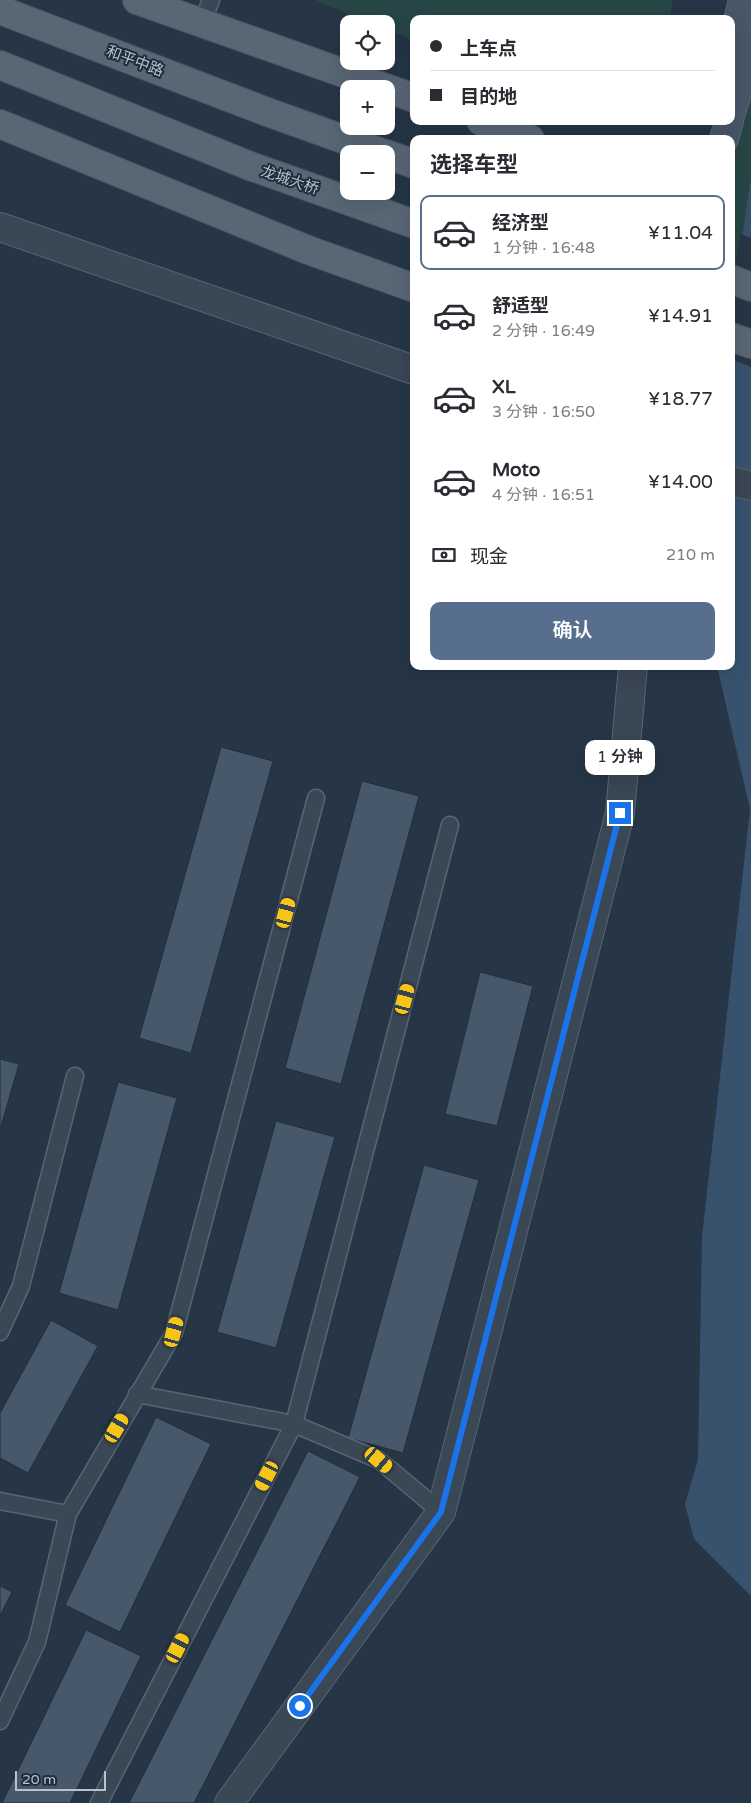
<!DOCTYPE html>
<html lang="zh">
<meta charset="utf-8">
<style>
:root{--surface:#fff;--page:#f7f7f7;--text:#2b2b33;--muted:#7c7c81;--line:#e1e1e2;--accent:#576e8f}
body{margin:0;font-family:"Varela Round","Noto Sans SC",sans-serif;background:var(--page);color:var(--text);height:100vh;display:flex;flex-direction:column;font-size:19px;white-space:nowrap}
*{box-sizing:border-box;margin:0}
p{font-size:16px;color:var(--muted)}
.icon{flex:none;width:28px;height:28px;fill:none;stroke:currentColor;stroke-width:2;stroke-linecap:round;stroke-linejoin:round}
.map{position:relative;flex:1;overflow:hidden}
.details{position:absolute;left:410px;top:135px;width:325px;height:535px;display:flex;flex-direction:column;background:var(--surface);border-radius:10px;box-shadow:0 5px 20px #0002}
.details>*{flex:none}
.banner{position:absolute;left:410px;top:15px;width:325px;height:110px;border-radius:10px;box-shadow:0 5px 20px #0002;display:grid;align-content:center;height:110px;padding:0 20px;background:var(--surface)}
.controls{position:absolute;left:340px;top:15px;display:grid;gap:10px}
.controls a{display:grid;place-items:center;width:55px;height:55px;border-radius:10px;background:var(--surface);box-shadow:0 5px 20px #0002;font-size:25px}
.scale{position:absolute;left:15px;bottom:12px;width:91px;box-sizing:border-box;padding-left:5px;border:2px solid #b8c2ce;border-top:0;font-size:14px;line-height:18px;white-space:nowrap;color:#b8c2ce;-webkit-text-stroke:4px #1f2c3b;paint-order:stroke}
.end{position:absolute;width:22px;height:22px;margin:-11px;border:6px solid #1a73e8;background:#fff;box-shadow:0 0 0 2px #fff}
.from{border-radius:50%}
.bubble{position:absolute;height:35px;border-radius:10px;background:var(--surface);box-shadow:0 5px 20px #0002;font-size:16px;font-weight:600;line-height:35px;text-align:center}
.car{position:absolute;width:15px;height:30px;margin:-15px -8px;border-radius:6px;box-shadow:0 0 4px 1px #0007;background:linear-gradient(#f5c518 24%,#345 0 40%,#f5c518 0 76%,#345 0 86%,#f5c518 0)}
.banner b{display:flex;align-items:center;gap:18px;height:48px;font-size:19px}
.banner b+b{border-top:1px solid var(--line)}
.banner i{width:12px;height:12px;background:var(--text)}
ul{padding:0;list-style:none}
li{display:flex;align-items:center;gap:15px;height:75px;margin:0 10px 8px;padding:0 10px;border:2px solid transparent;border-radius:10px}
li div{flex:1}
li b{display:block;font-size:19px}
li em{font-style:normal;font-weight:600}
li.active{border-color:var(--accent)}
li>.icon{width:45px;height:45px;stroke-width:1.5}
h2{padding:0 20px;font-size:22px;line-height:60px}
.pay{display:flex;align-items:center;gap:12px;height:55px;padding:0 20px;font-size:19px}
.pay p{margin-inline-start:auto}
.primary-button{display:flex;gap:10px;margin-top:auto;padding:10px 20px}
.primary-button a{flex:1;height:58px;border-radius:10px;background:var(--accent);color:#fff;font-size:20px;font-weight:600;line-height:58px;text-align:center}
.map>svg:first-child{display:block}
</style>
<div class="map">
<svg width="751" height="1803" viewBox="0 0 751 1803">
<rect width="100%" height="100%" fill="#263646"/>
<path fill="#284647" d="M 315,0 L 673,0 L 669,19 L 414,19 L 414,41 L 386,29 L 386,24 L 372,24 Z
M 751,94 L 751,426 L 731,421 L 731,158 Z"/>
<path fill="#38526e" d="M 751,178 L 751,1596 L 694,1539 L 685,1504 L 698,1460 L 702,1237 L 750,809 L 717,666 L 731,666 L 731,314 Z"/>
<path fill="#263646" d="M 740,234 L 751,238 L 751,367 L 731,359 L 731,297 Z"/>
<path fill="#47586a" stroke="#212e3d" d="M 221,747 L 273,761 L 191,1053 L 139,1038 Z
M 362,781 L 419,796 L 341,1084 L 285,1068 Z
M 480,972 L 533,986 L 497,1126 L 445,1114 Z
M 0,1059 L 19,1064 L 0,1130 Z
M 118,1082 L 177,1098 L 118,1310 L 59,1293 Z
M 276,1121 L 335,1137 L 276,1348 L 217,1332 Z
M 424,1165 L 479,1180 L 403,1453 L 348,1438 Z
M 51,1320 L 98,1346 L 28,1473 L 0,1458 L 0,1413 Z
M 156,1417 L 211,1444 L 120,1632 L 65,1605 Z
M 308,1451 L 360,1477 L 194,1803 L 129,1803 Z
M 0,1586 L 12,1592 L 0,1616 Z
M 86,1630 L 141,1656 L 70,1803 L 2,1803 Z"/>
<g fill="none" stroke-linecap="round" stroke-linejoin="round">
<defs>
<path id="lane" d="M 202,23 L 211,0
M 0,1332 L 21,1286 L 75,1076
M 137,1394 L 294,1424 L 379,1460 L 441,1512
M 0,1501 L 68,1514
M 0,1721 L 37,1642 L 68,1514 L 174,1333 L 316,798
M 99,1803 L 294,1424 L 450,825"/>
<path id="street" d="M 0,227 L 414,370
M 731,481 L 751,486
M 229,1803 L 441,1512 L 620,813 L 633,666"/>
<path id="secondary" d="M 731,48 L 743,0
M 731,113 L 751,45
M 724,139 L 729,121"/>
<path id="primary" d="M 137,0 L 414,98
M 0,10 L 270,113 L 385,154
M 0,65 L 250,166 L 414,224
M 481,121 L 530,139
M 0,124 L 308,250 L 414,288
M 386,154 L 414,164
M 731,279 L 751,287
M 731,337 L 751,344"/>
</defs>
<use href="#lane" stroke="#596572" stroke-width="19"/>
<use href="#street" stroke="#596572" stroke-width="30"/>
<use href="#secondary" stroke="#596572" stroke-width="30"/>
<use href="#primary" stroke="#475361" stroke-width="30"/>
<use href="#lane" stroke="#3a4755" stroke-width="16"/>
<use href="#street" stroke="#3a4755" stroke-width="28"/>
<use href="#secondary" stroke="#485769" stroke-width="28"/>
<use href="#primary" stroke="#596775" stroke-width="28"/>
</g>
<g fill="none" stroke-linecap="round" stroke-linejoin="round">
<path stroke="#1a73e8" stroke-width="6" d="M 300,1706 L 441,1512 L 620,813"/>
</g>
<g text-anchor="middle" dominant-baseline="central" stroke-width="4" stroke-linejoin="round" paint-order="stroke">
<g font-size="15" fill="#b8c2ce" stroke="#1f2c3b">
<text transform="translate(135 61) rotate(21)">和平中路</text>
<text transform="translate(290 180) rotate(19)">龙城大桥</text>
</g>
</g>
</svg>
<div class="controls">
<a><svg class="icon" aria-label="locate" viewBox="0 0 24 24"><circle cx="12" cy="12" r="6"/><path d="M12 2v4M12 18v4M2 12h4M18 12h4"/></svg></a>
<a>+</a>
<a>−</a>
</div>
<div class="scale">20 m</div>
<i class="end from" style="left:300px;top:1706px"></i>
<i class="end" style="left:620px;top:813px"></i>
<div class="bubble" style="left:585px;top:740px;width:70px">1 分钟</div>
<i class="car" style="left:286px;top:913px;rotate:15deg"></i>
<i class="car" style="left:405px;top:999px;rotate:15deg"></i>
<i class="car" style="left:174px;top:1332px;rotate:15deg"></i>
<i class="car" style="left:117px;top:1428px;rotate:30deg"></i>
<i class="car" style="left:379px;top:1460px;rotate:130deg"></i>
<i class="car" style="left:267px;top:1476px;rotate:207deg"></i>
<i class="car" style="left:178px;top:1648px;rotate:27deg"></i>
<div class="banner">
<b><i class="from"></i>上车点</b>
<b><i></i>目的地</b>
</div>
<section class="details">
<h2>选择车型</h2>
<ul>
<li class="active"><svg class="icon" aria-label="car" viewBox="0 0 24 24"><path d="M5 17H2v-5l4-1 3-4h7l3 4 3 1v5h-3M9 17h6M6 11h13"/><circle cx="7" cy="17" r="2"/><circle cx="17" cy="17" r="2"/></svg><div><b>经济型</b><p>1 分钟 · 16:48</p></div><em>¥11.04</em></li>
<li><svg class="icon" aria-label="car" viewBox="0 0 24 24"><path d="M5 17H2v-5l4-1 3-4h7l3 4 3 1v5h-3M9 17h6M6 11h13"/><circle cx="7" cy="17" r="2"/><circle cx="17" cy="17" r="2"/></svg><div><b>舒适型</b><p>2 分钟 · 16:49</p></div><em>¥14.91</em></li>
<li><svg class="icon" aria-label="car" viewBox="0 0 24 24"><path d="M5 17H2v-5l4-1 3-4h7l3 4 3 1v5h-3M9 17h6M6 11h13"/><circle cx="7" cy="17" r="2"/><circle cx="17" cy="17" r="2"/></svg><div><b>XL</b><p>3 分钟 · 16:50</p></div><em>¥18.77</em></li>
<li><svg class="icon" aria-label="car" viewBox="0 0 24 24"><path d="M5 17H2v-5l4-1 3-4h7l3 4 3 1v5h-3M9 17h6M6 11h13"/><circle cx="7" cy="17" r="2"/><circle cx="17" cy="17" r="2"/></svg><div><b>Moto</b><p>4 分钟 · 16:51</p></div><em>¥14.00</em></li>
</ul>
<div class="pay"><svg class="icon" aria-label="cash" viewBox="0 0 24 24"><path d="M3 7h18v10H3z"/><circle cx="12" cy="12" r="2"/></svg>现金<p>210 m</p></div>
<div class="primary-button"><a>确认</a></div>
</section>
</div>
